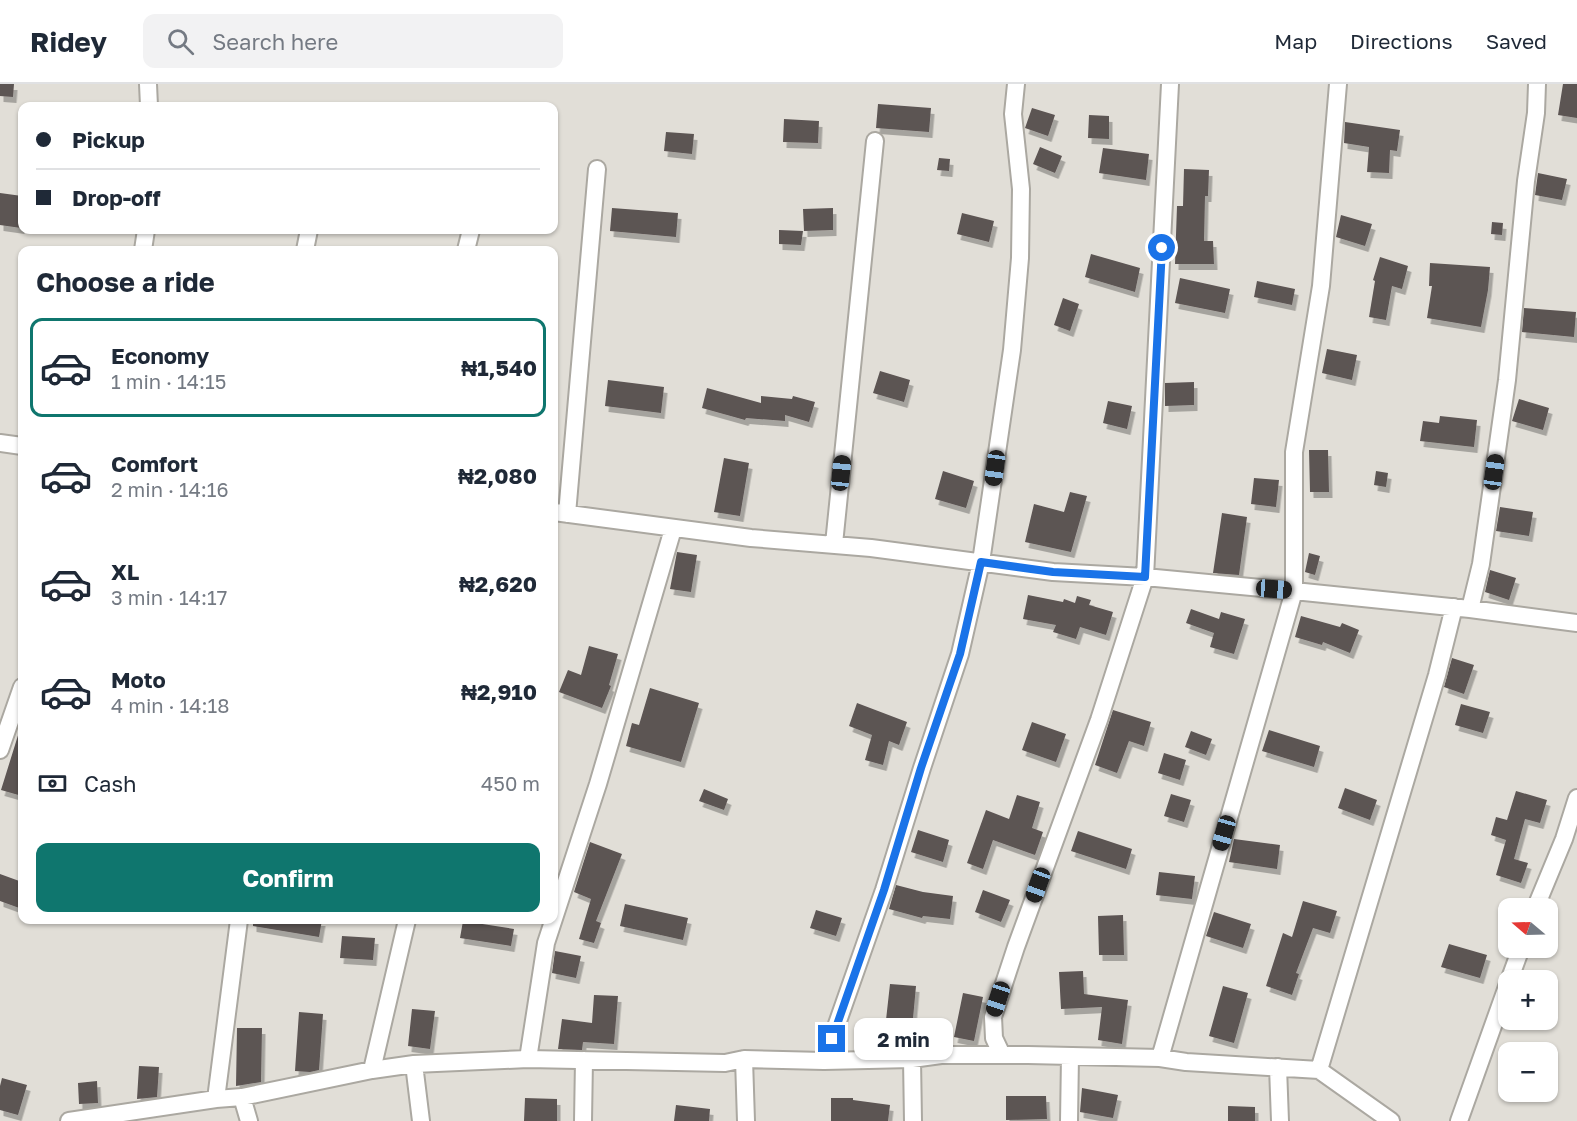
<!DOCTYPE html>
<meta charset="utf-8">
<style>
:root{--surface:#fff;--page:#f2f2f3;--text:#1f2937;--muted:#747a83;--line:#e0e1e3;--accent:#0f766e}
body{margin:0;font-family:"Golos Text",sans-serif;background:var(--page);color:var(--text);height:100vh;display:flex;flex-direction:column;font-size:22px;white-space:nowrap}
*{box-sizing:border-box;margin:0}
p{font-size:20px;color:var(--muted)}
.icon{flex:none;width:33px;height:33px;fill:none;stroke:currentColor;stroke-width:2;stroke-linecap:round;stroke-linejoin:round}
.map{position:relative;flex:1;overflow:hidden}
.sheet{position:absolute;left:18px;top:162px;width:540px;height:678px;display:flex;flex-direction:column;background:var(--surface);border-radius:12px;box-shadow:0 2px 4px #0004}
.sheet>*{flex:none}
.guide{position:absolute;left:18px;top:18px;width:540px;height:132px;border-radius:12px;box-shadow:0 2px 4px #0004;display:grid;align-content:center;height:132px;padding:0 18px;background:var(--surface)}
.needle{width:39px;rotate:289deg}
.buttons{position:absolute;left:1498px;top:814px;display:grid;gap:12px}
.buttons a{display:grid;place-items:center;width:60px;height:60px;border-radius:12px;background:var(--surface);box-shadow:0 2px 4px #0004;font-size:30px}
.end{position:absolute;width:27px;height:27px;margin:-14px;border:8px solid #1a73e8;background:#fff;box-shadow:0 0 0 3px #fff}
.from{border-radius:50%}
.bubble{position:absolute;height:42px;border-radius:12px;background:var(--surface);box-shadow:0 2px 4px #0004;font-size:20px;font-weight:700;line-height:42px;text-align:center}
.car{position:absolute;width:18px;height:36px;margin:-18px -9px;border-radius:8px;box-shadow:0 0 4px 2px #0007;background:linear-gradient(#222 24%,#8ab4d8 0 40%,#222 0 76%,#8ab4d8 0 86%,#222 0)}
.guide b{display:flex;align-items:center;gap:21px;height:57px;font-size:22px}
.guide b+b{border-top:2px solid var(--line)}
.guide i{width:15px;height:15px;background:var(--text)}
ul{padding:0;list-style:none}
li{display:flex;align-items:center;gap:18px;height:99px;margin:0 12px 9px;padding:0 6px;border:3px solid transparent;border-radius:12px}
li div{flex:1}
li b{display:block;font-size:22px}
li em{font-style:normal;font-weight:700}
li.current{border-color:var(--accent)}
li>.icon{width:54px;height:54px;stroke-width:1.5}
h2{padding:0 18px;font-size:27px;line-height:72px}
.pay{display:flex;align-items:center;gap:15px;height:66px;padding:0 18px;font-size:22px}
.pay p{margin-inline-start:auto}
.button{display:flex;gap:12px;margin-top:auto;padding:12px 18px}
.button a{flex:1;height:69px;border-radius:12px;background:var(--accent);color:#fff;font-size:24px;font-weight:700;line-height:69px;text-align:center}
header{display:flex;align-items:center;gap:36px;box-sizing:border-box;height:84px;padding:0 30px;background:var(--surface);border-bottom:2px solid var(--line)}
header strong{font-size:28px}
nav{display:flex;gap:33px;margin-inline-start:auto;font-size:21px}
.search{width:420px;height:54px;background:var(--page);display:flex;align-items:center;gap:15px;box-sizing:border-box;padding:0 21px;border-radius:12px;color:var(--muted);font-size:22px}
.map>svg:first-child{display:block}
</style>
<header>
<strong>Ridey</strong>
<div class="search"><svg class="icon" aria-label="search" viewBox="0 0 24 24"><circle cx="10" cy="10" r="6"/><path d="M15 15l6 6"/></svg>Search here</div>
<nav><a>Map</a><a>Directions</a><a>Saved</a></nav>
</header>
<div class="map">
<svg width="1577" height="1037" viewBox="0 0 1577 1037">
<defs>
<filter id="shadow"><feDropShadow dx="3.5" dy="6" stdDeviation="0" flood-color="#0004"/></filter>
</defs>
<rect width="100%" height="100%" fill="#e1ded7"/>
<path fill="#5c5453" filter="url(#shadow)" d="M 0,0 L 14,0 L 13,13 L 0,12 Z
M 1563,0 L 1577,0 L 1577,34 L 1558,31 Z
M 878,20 L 931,24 L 929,48 L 876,44 Z
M 1032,24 L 1055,31 L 1048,52 L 1025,44 Z
M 1089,31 L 1109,32 L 1109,55 L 1088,54 Z
M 784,35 L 819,37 L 818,59 L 783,58 Z
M 1345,38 L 1400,46 L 1397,67 L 1390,66 L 1389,89 L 1367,88 L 1369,63 L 1344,59 Z
M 666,48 L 694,50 L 692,70 L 664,67 Z
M 1040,63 L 1062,72 L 1055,89 L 1033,80 Z
M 1103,64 L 1149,70 L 1146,96 L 1099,89 Z
M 939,74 L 950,75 L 949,87 L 937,86 Z
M 1184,85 L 1209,86 L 1208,112 L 1205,112 L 1204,157 L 1213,157 L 1214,180 L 1175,180 L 1177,122 L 1183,122 Z
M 1538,89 L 1567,95 L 1562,116 L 1535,111 Z
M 0,109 L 22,112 L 21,144 L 0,141 Z
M 612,124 L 678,129 L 676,153 L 610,147 Z
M 833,124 L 833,146 L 804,147 L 803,125 Z
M 962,129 L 994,137 L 989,158 L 957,150 Z
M 1341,131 L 1372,140 L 1365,162 L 1336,153 Z
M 1492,138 L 1503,139 L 1502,151 L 1491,150 Z
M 779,146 L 803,147 L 801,161 L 779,160 Z
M 1091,170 L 1140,184 L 1135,208 L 1085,193 Z
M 1380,173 L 1408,182 L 1402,205 L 1392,202 L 1386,236 L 1369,233 L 1375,197 L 1373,196 Z
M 1430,179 L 1490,183 L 1488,206 L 1481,243 L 1427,234 L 1432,202 L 1429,202 Z
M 1180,194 L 1230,205 L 1225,229 L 1175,219 Z
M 1257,197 L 1295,205 L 1292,221 L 1254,213 Z
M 1063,214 L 1079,220 L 1070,247 L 1054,241 Z
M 1524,224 L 1576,228 L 1574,253 L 1522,248 Z
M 1327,265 L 1357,271 L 1352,296 L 1322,289 Z
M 880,287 L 910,296 L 904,318 L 873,309 Z
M 608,296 L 664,303 L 661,329 L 605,322 Z
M 1194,298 L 1194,321 L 1165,322 L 1165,299 Z
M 707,304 L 761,319 L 761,312 L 792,315 L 793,312 L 815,318 L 809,338 L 785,331 L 785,337 L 746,334 L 745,336 L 702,324 Z
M 1519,315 L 1549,324 L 1543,346 L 1512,337 Z
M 1108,317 L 1132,322 L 1127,345 L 1103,339 Z
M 1440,332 L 1477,336 L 1474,363 L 1420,357 L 1423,337 L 1439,339 Z
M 1309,366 L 1328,366 L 1329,408 L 1310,408 Z
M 724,374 L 749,379 L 740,432 L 714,428 Z
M 943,387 L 974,397 L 966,424 L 935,415 Z
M 1376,387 L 1388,389 L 1386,403 L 1374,401 Z
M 1254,394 L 1279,396 L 1276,423 L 1251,420 Z
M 1070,408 L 1087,412 L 1071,468 L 1025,458 L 1034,420 L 1064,428 Z
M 1500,423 L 1533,428 L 1529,452 L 1496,447 Z
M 1222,429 L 1247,433 L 1239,491 L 1213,489 Z
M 677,468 L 697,471 L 691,508 L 670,505 Z
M 1309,469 L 1320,472 L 1315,491 L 1305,488 Z
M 1490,486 L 1516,494 L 1509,516 L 1485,508 Z
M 1028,511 L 1063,518 L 1064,515 L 1075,519 L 1077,512 L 1091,516 L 1089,521 L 1113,528 L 1106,551 L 1080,543 L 1076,555 L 1053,548 L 1056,541 L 1023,535 Z
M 1191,525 L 1219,535 L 1221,528 L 1245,535 L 1234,570 L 1210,563 L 1214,549 L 1186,539 Z
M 1301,532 L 1340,543 L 1342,539 L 1359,546 L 1350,569 L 1323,558 L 1322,561 L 1295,553 Z
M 589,562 L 618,570 L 609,601 L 611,602 L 602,624 L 559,608 L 568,586 L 581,591 Z
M 1452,574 L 1474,581 L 1464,610 L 1444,603 Z
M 650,604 L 699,619 L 681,678 L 626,662 L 632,639 L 639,641 Z
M 857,619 L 907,638 L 899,661 L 889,657 L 883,681 L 865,676 L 872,651 L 849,642 Z
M 1461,620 L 1490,628 L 1483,649 L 1455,641 Z
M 1113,626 L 1151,638 L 1144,662 L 1129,657 L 1117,689 L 1095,681 Z
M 1032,638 L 1066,650 L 1056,678 L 1022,666 Z
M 20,645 L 22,646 L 22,712 L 1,706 Z
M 1269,646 L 1320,662 L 1314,683 L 1262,667 Z
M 1191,647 L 1212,655 L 1206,671 L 1185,663 Z
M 1164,669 L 1186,676 L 1180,696 L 1158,689 Z
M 1345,704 L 1377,716 L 1370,736 L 1338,724 Z
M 704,705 L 728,715 L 724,726 L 699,717 Z
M 1516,707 L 1547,716 L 1540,739 L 1525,735 L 1514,775 L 1528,779 L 1521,799 L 1496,791 L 1506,756 L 1491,751 L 1496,733 L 1507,736 Z
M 1171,710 L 1191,716 L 1184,738 L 1164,732 Z
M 1017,711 L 1040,718 L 1032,744 L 1043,748 L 1035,771 L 993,756 L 983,785 L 967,779 L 986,726 L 1009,735 Z
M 918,746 L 949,756 L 943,778 L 911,768 Z
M 1078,747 L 1132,765 L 1126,785 L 1071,767 Z
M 1234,755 L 1280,761 L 1277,785 L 1229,778 Z
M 590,758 L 622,770 L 596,837 L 601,839 L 594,859 L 579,855 L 591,815 L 574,808 Z
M 1159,788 L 1195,792 L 1192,815 L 1156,811 Z
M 0,790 L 22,798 L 22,825 L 0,817 Z
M 896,801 L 923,808 L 953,812 L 950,835 L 923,832 L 922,834 L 889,825 Z
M 983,806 L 1010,816 L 1001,838 L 975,828 Z
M 1303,817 L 1337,827 L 1330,849 L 1313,844 L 1296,889 L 1299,890 L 1292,911 L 1266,902 L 1283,849 L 1292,853 Z
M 625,820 L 688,834 L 683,856 L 620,842 Z
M 816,826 L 842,834 L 836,852 L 810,844 Z
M 1214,828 L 1251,840 L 1243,864 L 1206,852 Z
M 1123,831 L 1124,871 L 1099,871 L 1098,832 Z
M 253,836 L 322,836 L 319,853 L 253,842 Z
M 463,837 L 514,845 L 511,862 L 460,854 Z
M 342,852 L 375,854 L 373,876 L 340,874 Z
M 1449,860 L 1487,871 L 1480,894 L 1441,883 Z
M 555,867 L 581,872 L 576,894 L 552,889 Z
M 1083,887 L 1084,910 L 1128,916 L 1122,960 L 1098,956 L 1102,923 L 1061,925 L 1059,888 Z
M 890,900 L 916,902 L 911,956 L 884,954 Z
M 1223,902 L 1248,909 L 1234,959 L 1209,952 Z
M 963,909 L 983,913 L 974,957 L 954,953 Z
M 594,911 L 618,912 L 614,960 L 583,958 L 582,966 L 558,965 L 562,935 L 592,939 Z
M 412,925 L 435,927 L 430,965 L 408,962 Z
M 299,928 L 323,930 L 319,986 L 310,988 L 295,987 Z
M 237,944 L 262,944 L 261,998 L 236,1002 Z
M 139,982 L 159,983 L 157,1013 L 137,1015 Z
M 2,994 L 27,1001 L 18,1031 L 0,1026 L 0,1002 Z
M 97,997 L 98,1019 L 79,1020 L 78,999 Z
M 1082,1004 L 1118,1011 L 1113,1034 L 1080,1028 Z
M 1006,1012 L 1046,1012 L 1047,1035 L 1006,1036 Z
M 525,1014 L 557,1015 L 557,1037 L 524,1037 Z
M 831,1014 L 853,1014 L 853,1016 L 890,1021 L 888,1037 L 831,1037 Z
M 676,1021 L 710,1025 L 709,1037 L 674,1037 Z
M 1228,1022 L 1255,1023 L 1255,1037 L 1228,1037 Z"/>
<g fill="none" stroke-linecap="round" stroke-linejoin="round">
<defs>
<path id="minor" d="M 148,0 L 149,22
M 143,166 L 146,146
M 305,166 L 309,146
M 466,166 L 471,146
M 0,359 L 22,362
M 554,428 L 751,454 L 871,464 L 1053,488 L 1145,493 L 1294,507 L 1470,525 L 1577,539
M 567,430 L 597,85
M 834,460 L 875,57
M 1470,525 L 1481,480 L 1507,296 L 1526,97 L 1536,29 L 1537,0
M 0,666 L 22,603
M 1535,825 L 1564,755 L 1577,714
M 1509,897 L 1521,864
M 1002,971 L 994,954 L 993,933 L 1016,863 L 1099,636 L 1145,493 L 1170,0
M 1160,974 L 1294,507 L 1294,368 L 1321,202 L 1338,0
M 528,975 L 546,859 L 598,700 L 673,445
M 744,975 L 824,977 L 912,975 L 941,971 L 1028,971 L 1160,974 L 1186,978 L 1319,986 L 1391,1037
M 912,975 L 913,1037
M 824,977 L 884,806 L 922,684 L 960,570 L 981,478 L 1012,266 L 1020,174 L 1021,105 L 1013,30 L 1016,0
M 414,980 L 421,1037
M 1278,983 L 1280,1037
M 372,986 L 407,836
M 1319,986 L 1437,591 L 1454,523
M 242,1013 L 249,1037
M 216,1015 L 239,836
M 69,1037 L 216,1015 L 242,1013 L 372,986 L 414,980 L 528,975 L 725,979 L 744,975 L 746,1037
M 583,1037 L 584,976
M 1069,1037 L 1070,972
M 1459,1037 L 1509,897"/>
</defs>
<use href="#minor" stroke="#aba8a1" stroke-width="20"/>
<use href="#minor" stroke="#fff" stroke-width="16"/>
</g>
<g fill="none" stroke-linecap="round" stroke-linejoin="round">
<path stroke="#1a73e8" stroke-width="8" d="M 832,955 L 884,806 L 921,684 L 960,570 L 981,478 L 1053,488 L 1145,493 L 1162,164"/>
</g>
</svg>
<div class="buttons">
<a><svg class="needle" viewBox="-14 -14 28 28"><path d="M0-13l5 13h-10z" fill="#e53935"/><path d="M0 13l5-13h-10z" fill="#747a83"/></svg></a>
<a>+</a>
<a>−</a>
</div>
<i class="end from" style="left:1162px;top:164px"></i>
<i class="end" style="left:832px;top:955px"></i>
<div class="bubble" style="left:854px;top:934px;width:99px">2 min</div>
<i class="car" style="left:995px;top:384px;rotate:188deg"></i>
<i class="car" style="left:1494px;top:388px;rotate:8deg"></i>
<i class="car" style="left:841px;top:389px;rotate:6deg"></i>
<i class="car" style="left:1274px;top:505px;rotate:94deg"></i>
<i class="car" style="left:1224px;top:749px;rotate:196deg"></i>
<i class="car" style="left:1038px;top:801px;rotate:200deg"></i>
<i class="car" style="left:998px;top:915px;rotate:198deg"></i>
<div class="guide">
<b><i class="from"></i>Pickup</b>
<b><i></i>Drop-off</b>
</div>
<section class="sheet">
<h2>Choose a ride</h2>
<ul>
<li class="current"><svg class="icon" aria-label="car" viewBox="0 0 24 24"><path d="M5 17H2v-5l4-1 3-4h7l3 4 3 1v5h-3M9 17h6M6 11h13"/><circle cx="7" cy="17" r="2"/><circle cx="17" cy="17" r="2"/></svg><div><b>Economy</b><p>1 min · 14:15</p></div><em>₦1,540</em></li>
<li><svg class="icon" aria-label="car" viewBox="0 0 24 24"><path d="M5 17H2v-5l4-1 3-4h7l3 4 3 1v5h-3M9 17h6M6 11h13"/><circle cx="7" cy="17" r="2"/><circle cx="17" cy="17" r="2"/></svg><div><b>Comfort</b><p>2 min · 14:16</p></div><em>₦2,080</em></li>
<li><svg class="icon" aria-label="car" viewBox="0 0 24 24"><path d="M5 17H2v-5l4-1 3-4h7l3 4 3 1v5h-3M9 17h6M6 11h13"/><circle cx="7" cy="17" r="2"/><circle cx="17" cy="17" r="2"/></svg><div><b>XL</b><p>3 min · 14:17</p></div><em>₦2,620</em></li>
<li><svg class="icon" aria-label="car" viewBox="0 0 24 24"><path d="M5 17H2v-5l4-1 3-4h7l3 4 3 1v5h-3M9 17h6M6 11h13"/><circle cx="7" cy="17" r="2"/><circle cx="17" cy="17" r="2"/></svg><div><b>Moto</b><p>4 min · 14:18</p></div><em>₦2,910</em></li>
</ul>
<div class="pay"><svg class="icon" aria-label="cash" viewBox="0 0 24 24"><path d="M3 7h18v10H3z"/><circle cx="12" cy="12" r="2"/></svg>Cash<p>450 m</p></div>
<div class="button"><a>Confirm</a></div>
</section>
</div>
